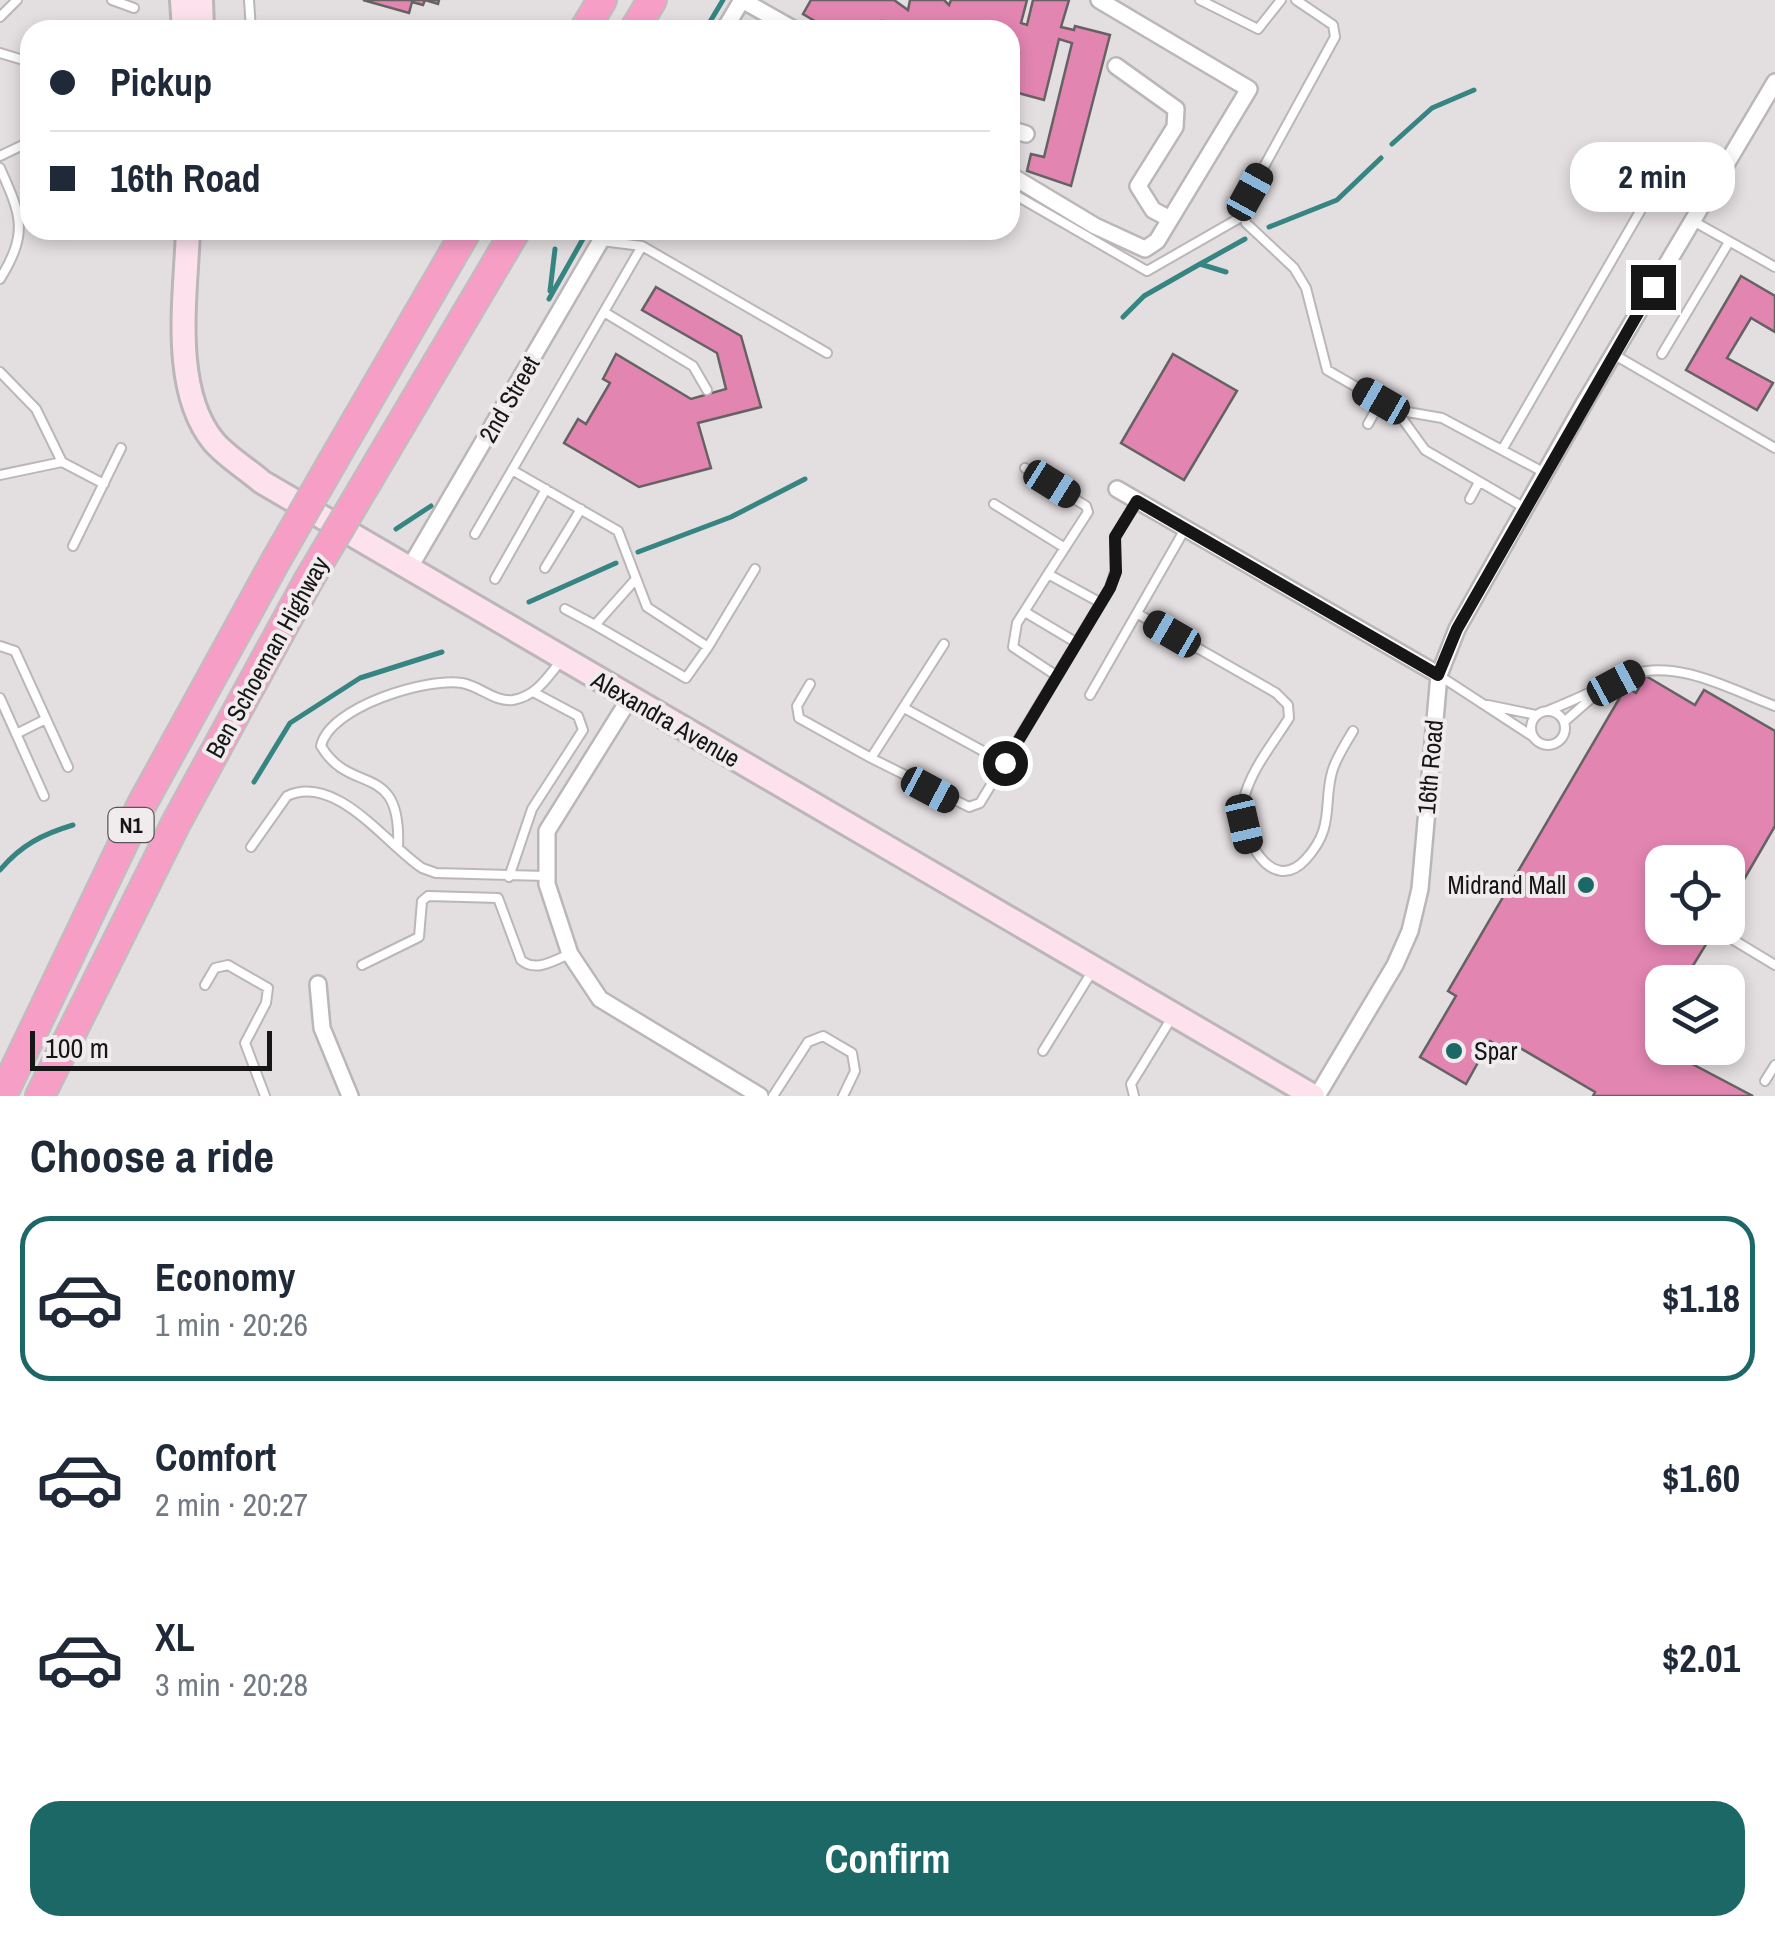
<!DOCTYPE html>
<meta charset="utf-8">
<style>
:root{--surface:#fff;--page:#f2f2f3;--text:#1f2937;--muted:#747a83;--line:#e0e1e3;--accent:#1c6866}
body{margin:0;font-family:"Archivo Narrow",sans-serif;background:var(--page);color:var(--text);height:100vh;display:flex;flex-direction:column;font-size:38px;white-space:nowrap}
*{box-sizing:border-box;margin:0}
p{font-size:32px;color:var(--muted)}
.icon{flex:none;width:55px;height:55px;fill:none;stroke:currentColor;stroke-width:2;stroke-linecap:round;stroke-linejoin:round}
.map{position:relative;height:1096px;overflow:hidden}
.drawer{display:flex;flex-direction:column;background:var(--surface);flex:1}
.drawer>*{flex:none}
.top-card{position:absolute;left:20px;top:20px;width:1000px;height:220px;border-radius:30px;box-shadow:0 5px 15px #0003;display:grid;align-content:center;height:220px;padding:0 30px;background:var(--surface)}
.controls{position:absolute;left:1645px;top:845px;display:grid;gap:20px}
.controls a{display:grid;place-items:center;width:100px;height:100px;border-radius:20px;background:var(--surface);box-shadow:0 5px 15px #0003;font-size:50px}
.scale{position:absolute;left:30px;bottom:25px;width:242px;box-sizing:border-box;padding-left:10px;border:5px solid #171616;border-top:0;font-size:28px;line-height:35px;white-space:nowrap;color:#171616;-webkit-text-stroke:8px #f0ebed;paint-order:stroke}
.end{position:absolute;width:45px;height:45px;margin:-22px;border:12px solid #171616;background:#fff;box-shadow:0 0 0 5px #fff}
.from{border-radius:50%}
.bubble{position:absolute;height:70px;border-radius:30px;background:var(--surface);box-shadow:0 5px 15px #0003;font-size:32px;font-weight:700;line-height:70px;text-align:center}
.car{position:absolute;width:30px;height:60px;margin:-30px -15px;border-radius:12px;box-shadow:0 0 8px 2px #0007;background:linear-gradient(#222 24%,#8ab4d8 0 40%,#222 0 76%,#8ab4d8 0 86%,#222 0)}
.top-card b{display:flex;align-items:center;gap:35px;height:95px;font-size:38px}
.top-card b+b{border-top:2px solid var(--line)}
.top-card i{width:25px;height:25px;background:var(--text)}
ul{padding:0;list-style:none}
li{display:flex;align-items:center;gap:30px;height:165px;margin:0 20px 15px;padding:0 10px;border:5px solid transparent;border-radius:30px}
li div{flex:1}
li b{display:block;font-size:38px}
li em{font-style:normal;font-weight:700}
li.active{border-color:var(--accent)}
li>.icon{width:90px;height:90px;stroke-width:1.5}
h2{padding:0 30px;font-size:45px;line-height:120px}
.primary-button{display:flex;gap:20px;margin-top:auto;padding:20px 30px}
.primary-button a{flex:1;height:115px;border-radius:30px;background:var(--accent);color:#fff;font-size:40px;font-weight:700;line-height:115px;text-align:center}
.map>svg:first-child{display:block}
</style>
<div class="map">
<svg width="1775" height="1096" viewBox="0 0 1775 1096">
<rect width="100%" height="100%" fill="#e3dee0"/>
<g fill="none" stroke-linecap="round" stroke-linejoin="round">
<path stroke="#368582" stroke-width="5" d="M 705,30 L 723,0
M 1392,144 L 1432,108 L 1474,90
M 1269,227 L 1337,200 L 1381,158
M 1200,264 L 1245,239
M 550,291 L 555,249
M 549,299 L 588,230
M 1123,317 L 1144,296 L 1200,264 L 1226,272
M 396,529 L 431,506
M 638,552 L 731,517 L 805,479
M 529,602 L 616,563
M 254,782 L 290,723 L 360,678 L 442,652
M 0,870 C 21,845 43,834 73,825"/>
</g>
<path fill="#e285b1" stroke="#666263" stroke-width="2.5" d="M 363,0 L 439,0 L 438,4 L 425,0 L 423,5 L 412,2 L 409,13 Z
M 811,0 L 894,0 L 908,10 L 910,0 L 944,0 L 949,5 L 951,0 L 1027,0 L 1021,23 L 1027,25 L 1033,0 L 1069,0 L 1061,27 L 1074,30 L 1075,26 L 1110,35 L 1071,186 L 1027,171 L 1031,154 L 1044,157 L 1072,43 L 1059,39 L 1044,100 L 1011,91 L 1019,53 L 1014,52 L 1010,71 L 1010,30 L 895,30 L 882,21 L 877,30 L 830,30 L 803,14 Z
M 1741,276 L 1775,296 L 1775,332 L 1751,318 L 1727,358 L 1773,383 L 1757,410 L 1686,370 Z
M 656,287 L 741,336 L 761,407 L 698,423 L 711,468 L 639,487 L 564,443 L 578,419 L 586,424 L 610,383 L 603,379 L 616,354 L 691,399 L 726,389 L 717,353 L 642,310 Z
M 1173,354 L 1237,391 L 1184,480 L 1121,443 Z
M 1646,676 L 1695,705 L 1704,690 L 1775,731 L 1775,826 L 1728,907 L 1728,862 L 1662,862 L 1662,928 L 1716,928 L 1683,982 L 1662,982 L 1662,1048 L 1753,1096 L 1593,1096 L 1595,1092 L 1515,1045 L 1510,1053 L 1490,1041 L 1466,1084 L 1420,1057 L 1456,996 L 1448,991 L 1626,687 L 1636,693 Z"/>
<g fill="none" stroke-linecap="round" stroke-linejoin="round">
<defs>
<path id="service" d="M 112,0 L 134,8
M 249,0 L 251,30
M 1200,0 L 1258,29 L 1281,0
M 1296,0 L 1333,25 L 1335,37 L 1244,203 L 1246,223 L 1294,268 L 1306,288 L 1327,370 L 1396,410 L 1442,418 L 1545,473
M 0,17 L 17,0
M 0,53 L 30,62
M 0,156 L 25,144
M 0,168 C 21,215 29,232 0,279
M 1010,192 L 1147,271 L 1243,216
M 1693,221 L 1775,267
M 601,241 L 642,246 L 827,353
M 604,312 L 693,366 L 707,390
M 1613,354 L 1775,448
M 1662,354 L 1729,242
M 0,372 L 36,409 L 62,462 L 104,484
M 1396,410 L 1425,450 L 1525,508
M 1368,424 L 1381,401
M 1502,450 L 1646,201 L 1635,184 L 1590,159
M 1025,468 L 1086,506 L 1088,512 L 1048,574
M 512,470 L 618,531 L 647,607 L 708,647 L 686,678 L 595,625
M 0,475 L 62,462
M 1470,499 L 1479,482
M 994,504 L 1065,548
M 475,534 L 642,246
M 73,546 L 121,448
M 545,568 L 581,509
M 495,579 L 546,489
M 565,609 L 595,625 L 635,580
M 1025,612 L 1077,643
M 1138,614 L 1276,693 L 1288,705 L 1289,718 C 1274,742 1250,771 1244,799 C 1237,832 1271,898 1306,859 C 1335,827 1323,805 1332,772 C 1336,758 1345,744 1353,731
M 944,644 L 871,758 L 969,807 L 980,803 L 1110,588 L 1115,571 L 1115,537 L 1137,501
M 0,646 L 15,651 L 68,767
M 708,647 L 755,569
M 1057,676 L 1013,647 L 1017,623 L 1048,574 L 1101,603
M 1440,676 L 1532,736
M 810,684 L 797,706 L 799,718 L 871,758
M 1090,695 L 1185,529
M 0,698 L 44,796
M 1488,705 L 1536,715
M 904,708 L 1005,763
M1531 728a17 17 0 1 1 34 0a17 17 0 1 1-34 0Z
M 1547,711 C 1576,700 1604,685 1633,674 C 1678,659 1734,691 1775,706
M 1564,722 L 1595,695
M 16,734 L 46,719
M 251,847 L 287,796 C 336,773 386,844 422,868 L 436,873 L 546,876
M 398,848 C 402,759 351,797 321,746 C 329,707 427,677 462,683 C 480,686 494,702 513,700 C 536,696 546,679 560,662
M 509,877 L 532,809 L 583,730 L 578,716 L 535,693
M 1727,936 L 1775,965
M 362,965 L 419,937 L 422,901 L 428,896 L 498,898 L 521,960 C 536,973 554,960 570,954
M 205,985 L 215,968 L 228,965 L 268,988 L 266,1003 L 245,1043 L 265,1096
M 1043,1051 L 1093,970
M 1765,1081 L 1775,1065
M 773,1096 L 808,1042 L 823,1036 L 852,1053 L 855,1071 L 843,1096
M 1134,1096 L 1131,1084 L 1171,1019"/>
<path id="minor" d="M 742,0 L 795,30
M 724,30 L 742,0
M 1116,66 L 1176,109 L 1175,127 L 1138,186 L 1153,210 L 1170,219
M 1010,129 L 1026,134
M 1010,175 L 1095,226 L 1145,249 L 1157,241 L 1249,89 L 1099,0
M 1117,489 L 1439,675
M 410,567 L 607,230
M 630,698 L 547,831 L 547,884 L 570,954 L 600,999 L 760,1096
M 318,984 L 322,1028 L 350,1096
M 1317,1096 L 1395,965 L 1410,931 L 1420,889 L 1439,675 L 1457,629 L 1585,402 L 1775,82"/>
<path id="secondary" d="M 182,0 L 184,30
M 201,0 L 202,30
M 188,230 C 186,294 170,389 214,442 C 227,457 247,469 262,482 L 1313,1096"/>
<path id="motorway" d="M 584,30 L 602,0
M 634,30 L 652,0
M 334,459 L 467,230
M 368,480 L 516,230
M 2,1096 L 142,804 L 275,562
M 40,1096 L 176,823 L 307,583"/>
</defs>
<use href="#service" stroke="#bbb6b8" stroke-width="12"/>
<use href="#minor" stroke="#bbb6b8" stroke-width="20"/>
<use href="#secondary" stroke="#bbb6b8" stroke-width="28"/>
<use href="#motorway" stroke="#bebebe" stroke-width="32"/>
<use href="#service" stroke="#fff" stroke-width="8"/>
<use href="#minor" stroke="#fff" stroke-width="15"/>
<use href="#secondary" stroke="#fde2ee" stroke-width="22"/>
<use href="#motorway" stroke="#f79ec7" stroke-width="28"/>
<defs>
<path id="motorway-bridge" d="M 275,562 L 334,459
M 307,583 L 368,480"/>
</defs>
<use href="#motorway-bridge" stroke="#bebebe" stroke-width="32" stroke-linecap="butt"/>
<use href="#motorway-bridge" stroke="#f79ec7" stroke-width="28"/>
</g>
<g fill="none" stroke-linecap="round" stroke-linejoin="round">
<path stroke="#171616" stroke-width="12" d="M 1005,763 L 1110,588 L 1116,572 L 1115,537 L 1137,501 L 1438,675 L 1457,629 L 1653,287"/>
</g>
<g fill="#1c6866" stroke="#f0ebed" stroke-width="4">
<circle cx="1586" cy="885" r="10"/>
<circle cx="1454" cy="1051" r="10"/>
</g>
<g text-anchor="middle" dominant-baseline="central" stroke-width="8" stroke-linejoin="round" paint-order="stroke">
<rect fill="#f0ebed" stroke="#585656" stroke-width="2.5" x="108.5" y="808" width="45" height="34" rx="8"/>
<g font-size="22" font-weight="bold" fill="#171616">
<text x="131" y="825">N1</text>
</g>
<g font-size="25" fill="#171616" stroke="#f0ebed">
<text transform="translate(509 399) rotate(-60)">2nd Street</text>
<text transform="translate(267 657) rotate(-61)">Ben Schoeman Highway</text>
<text transform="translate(666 719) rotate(30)">Alexandra Avenue</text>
<text transform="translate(1430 767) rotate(-85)">16th Road</text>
</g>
<g font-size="25" fill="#171616" stroke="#f0ebed" text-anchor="end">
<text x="1566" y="885">Midrand Mall</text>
<text x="1474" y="1051" text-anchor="start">Spar</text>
</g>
</g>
</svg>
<div class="controls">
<a><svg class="icon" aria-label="locate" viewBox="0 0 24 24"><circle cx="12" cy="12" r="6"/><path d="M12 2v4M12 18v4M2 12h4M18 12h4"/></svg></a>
<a><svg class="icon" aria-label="layers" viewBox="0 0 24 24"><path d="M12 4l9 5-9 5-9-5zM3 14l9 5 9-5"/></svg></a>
</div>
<div class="scale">100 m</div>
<i class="end from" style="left:1005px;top:763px"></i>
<i class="end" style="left:1653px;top:287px"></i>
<div class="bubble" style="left:1570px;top:142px;width:165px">2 min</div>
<i class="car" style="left:1250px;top:192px;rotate:29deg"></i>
<i class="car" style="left:1381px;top:401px;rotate:300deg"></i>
<i class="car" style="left:1052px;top:484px;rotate:122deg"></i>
<i class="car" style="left:1172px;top:634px;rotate:300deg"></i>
<i class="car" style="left:1616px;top:683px;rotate:62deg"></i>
<i class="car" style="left:930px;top:790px;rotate:118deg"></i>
<i class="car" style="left:1244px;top:824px;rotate:167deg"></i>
<div class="top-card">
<b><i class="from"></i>Pickup</b>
<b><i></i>16th Road</b>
</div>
</div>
<section class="drawer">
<h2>Choose a ride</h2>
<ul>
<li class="active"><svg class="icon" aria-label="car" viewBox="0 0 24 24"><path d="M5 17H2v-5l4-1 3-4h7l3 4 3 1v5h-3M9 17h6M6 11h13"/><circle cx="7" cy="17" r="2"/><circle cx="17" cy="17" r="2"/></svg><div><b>Economy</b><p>1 min · 20:26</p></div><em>$1.18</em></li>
<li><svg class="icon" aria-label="car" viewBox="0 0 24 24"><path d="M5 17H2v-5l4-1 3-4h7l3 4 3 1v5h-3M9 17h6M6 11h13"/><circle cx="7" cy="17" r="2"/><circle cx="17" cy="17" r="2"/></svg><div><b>Comfort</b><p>2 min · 20:27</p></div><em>$1.60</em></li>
<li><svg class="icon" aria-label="car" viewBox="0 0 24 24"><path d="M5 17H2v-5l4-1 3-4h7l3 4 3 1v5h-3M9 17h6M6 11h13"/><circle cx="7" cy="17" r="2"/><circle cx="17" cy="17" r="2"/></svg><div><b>XL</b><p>3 min · 20:28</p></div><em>$2.01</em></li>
</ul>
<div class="primary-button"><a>Confirm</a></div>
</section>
